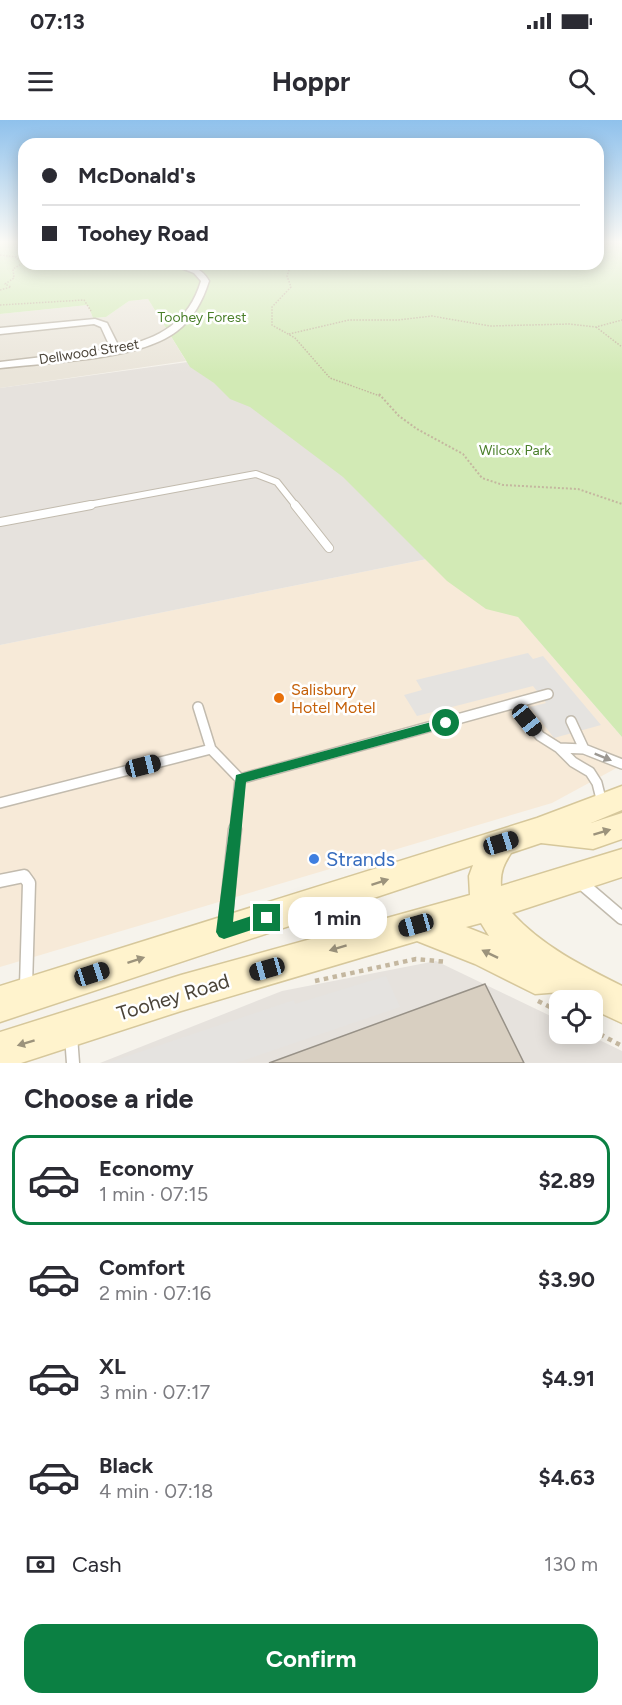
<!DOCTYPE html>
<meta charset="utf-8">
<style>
:root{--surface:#fff;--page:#f7f7f7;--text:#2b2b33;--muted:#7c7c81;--line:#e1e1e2;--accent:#0b8043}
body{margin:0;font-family:Figtree,sans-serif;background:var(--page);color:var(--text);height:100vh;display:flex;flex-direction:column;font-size:22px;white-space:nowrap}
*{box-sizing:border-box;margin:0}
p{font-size:20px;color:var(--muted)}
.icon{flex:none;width:33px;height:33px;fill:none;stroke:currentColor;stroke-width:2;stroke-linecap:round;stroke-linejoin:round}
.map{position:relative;height:943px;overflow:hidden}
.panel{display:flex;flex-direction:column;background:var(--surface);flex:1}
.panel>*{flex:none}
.banner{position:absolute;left:18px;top:18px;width:586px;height:132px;border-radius:18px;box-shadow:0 3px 15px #0003;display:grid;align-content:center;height:132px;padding:0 24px;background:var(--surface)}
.tools{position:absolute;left:549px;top:870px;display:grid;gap:12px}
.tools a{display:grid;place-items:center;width:54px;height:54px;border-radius:12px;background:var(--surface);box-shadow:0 3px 15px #0003;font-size:30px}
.end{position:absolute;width:27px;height:27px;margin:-14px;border:8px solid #0b8043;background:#fff;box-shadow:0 0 0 3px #fff}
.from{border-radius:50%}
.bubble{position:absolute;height:42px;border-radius:18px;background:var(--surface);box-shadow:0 3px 15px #0003;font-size:20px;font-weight:700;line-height:42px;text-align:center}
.car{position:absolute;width:18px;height:36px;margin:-18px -9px;border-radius:8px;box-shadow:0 0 4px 2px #0007;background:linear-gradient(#222 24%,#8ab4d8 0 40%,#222 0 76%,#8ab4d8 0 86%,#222 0)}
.banner b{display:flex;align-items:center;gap:21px;height:57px;font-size:22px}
.banner b+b{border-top:2px solid var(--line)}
.banner i{width:15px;height:15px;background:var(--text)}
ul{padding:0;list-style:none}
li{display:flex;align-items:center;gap:18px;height:90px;margin:0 12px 9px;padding:0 12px;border:3px solid transparent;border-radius:18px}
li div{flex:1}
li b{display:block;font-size:22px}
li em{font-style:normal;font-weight:700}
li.on{border-color:var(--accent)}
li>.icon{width:54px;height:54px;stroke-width:1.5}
h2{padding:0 24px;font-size:27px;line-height:72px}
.pay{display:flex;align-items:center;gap:15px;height:66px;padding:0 24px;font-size:22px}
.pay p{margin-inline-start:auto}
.action{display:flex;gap:12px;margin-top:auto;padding:12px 24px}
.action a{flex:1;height:69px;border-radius:18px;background:var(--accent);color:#fff;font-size:24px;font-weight:700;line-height:69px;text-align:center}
.status{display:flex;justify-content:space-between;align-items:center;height:42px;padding:0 30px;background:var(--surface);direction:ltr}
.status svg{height:16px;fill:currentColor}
header{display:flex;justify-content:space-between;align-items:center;height:78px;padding:0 24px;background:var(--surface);font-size:27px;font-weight:700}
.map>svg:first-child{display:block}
</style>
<div class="status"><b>07:13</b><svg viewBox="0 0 49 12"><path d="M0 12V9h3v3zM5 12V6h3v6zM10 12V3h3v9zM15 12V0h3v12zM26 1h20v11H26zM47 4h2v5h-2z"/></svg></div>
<header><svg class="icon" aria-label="menu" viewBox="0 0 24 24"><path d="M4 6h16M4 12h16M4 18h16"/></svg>Hoppr<svg class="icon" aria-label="search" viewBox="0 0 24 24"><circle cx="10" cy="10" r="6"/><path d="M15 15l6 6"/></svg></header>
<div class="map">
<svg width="622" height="943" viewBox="0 0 622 943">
<rect width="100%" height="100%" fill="#f6f3ec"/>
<path fill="#eae5da" d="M 148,179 L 186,241 L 0,268 L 0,194 L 88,185 L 93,198 L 106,197 L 129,181 Z"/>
<path fill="#f7ead8" d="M 462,432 L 622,617 L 622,645 L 552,683 L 0,847 L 0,525 Z"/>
<path fill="#e6e2dd" d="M 281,229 L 462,432 L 0,525 L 0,268 Z
M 436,841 L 559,900 L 560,914 L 587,914 L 622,931 L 622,943 L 100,943 L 282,871 Z"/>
<path fill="#d2eab5" d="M 0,122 L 24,122 L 24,144 L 598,144 L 599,122 L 622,122 L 622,617 L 518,497 L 486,489 L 447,461 L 343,357 L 250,287 L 230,279 L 214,263 L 190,247 L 148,179 L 129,181 L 106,197 L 93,198 L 88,185 L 0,194 Z"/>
<path fill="#e5e3e0" d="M 528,533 L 533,539 L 543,536 L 601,605 L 554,618 L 530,587 L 546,583 L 533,566 L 417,596 L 404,575 L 422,570 L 416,560 Z
M 386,856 L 400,887 L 236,943 L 107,943 L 294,880 L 295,884 Z"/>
<path fill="#d8cfc1" stroke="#979187" stroke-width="1.5" d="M 485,864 L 524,943 L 269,943 Z"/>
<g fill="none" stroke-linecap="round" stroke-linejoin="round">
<defs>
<path id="lane-far3" d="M 83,386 L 256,354 L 277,362 L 296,386"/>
<path id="lane-far2" d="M 295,385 L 329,428
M 0,402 L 91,385"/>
<path id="lane-far1" d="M 514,584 L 540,616 L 559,628 L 573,642 L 590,652 L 597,663 L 602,683
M 198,587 L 211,629
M 571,601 L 584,629
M 559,628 L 584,629 L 622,644
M 0,683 L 211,629 L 240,659 L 548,574
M 235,710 L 240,659"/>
<path id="lane" d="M 0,761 L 24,756 L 29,763 L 26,866
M 580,762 L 622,798
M 225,804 L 235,709
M 71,916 L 73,943"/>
<path id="street" d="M 171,144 C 186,144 201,146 209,161 C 203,180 193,199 177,211 C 138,241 48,242 0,248 L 0,242 L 111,229 L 101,207 L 94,204 L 0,214 L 0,208 L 95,199 L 107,203 L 119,227 C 159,219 189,202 201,161 L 194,153 Z"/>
<path id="secondary" d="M 622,666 L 622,690 L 591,703 L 622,693 L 622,719 L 593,729 L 541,723 L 511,733 C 504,744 500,752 501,766 L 622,729 L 622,757 L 512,793 C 542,826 582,846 622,866 L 622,903 L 592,889 L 592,880 L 577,880 L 561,872 L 535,874 L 475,844 L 417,821 L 181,891 L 21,943 L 0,943 L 0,912 L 181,855 L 470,775 L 469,756 L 473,745 L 0,902 L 0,866 L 537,698 ZM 481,803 L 489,816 L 466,807 Z"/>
</defs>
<use href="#lane-far3" stroke="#c2bbae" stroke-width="8"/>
<use href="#lane-far2" stroke="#c2bbae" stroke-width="10"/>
<use href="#lane-far1" stroke="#c2bbae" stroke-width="12"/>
<use href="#lane" stroke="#c2bbae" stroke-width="15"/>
<use href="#street" stroke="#c2bbae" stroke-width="3"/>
<use href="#secondary" stroke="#d6c79b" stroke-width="3"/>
<path stroke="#c4b79f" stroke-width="1.5" stroke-dasharray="1.5 1.5" stroke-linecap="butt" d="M 598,122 L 622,124
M 0,135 L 16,137 L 22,143
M 26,144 L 68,144
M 282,144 L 289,150 L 287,156 L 291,167 L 272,187 L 272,205 L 295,218 L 330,258 L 380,276
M 0,170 L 11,167 L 5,164 L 14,158 L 13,149 L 23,143
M 0,185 L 84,180 L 91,191
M 596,207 L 622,227
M 289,214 L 349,200 L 398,200 L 432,196 L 490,206 L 569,204 L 596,207 L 622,200"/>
<path stroke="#c4b79f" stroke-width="2" stroke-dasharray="2 2" stroke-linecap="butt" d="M 379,274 L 399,296 L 417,309 L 463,334 L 482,358 L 503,365 L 578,369 L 622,384"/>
<path stroke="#c4b79f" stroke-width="4.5" stroke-dasharray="4.5 4.5" stroke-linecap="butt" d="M 315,861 L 416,839 L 447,842
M 538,881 L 560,892
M 592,910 L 622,926"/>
<use href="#lane-far3" stroke="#fff" stroke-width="6"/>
<use href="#lane-far2" stroke="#fff" stroke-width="8"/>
<use href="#lane-far1" stroke="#fff" stroke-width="9"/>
<use href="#lane" stroke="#fff" stroke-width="12"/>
<use href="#street" fill="#fff" fill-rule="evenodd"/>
<use href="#secondary" fill="#fff3cd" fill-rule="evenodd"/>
</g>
<defs><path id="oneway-solid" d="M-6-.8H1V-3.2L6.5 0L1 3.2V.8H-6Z" transform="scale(1.5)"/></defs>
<use fill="#9c9892" href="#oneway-solid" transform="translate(603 637) rotate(22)"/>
<g fill="#9c937c">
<use href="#oneway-solid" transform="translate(602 712) rotate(-17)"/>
<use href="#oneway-solid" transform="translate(380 762) rotate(-18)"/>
<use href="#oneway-solid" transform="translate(338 828) rotate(163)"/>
<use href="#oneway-solid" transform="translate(490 834) rotate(-154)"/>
<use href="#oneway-solid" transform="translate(136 840) rotate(-18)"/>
<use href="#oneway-solid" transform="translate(26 923) rotate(163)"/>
</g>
<linearGradient id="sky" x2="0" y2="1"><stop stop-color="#8fc1ec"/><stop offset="0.48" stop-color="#fbfaf6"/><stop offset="1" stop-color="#fbfaf6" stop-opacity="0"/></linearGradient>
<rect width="622" height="254" fill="url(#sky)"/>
<path fill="#0b8043" d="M 446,598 L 452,603 L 450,606 L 246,662 L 233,802 L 267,791 L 272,793 L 274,798 L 272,803 L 267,805 L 224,819 L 219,817 L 216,812 L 236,655 Z"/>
<circle fill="#e8710a" stroke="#fff" stroke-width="2" cx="279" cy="578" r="6"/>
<circle fill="#3f7fe0" stroke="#fff" stroke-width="2" cx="314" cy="739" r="6"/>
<g text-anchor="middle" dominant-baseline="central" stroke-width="5" stroke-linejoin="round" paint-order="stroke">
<g font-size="14" fill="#4a7f2a" stroke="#fff">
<text x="202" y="197">Toohey Forest</text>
<text x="515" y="330">Wilcox Park</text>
</g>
<g font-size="14" fill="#4b4439" stroke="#fff">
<text transform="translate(89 232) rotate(-9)">Dellwood Street</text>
</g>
<g font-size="16" fill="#c56008" stroke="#fff" text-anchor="start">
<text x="291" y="569">Salisbury<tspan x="291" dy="18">Hotel Motel</tspan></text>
</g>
<g font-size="20" fill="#366cbe" stroke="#fff" text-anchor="start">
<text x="326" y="739">Strands</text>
</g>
<g font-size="20" fill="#4b4439" stroke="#fff">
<text transform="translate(173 877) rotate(-17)">Toohey Road</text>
</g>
</g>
</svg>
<div class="tools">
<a><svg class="icon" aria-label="locate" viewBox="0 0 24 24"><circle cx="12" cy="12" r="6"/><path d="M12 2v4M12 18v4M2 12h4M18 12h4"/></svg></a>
</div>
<i class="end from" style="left:446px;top:603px"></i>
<i class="end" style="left:267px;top:798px"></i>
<div class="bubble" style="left:288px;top:777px;width:99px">1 min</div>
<i class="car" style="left:527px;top:600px;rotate:141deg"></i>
<i class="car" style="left:143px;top:646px;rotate:76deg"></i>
<i class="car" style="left:501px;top:723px;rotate:73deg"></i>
<i class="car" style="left:416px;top:805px;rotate:254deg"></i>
<i class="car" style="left:267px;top:849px;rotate:254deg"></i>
<i class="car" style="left:92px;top:854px;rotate:72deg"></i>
<div class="banner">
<b><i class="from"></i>McDonald's</b>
<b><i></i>Toohey Road</b>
</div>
</div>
<section class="panel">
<h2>Choose a ride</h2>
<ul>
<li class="on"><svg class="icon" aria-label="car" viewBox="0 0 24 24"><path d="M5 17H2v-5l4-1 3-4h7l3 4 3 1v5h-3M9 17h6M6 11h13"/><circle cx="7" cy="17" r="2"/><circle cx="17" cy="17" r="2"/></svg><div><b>Economy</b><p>1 min · 07:15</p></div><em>$2.89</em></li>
<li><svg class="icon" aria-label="car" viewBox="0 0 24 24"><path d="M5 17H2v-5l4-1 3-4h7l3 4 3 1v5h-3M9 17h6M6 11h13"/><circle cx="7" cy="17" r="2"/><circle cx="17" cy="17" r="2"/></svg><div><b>Comfort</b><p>2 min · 07:16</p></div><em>$3.90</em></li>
<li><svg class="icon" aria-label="car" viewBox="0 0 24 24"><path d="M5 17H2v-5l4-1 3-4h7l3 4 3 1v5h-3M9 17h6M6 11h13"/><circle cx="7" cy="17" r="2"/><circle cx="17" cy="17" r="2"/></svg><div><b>XL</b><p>3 min · 07:17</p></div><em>$4.91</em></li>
<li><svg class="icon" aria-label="car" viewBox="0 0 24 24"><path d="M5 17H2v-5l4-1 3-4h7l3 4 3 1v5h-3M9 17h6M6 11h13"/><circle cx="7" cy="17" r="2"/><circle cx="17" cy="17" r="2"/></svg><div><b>Black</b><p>4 min · 07:18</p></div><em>$4.63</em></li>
</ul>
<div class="pay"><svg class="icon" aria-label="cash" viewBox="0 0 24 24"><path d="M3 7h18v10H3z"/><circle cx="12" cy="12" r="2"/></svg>Cash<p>130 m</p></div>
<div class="action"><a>Confirm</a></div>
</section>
